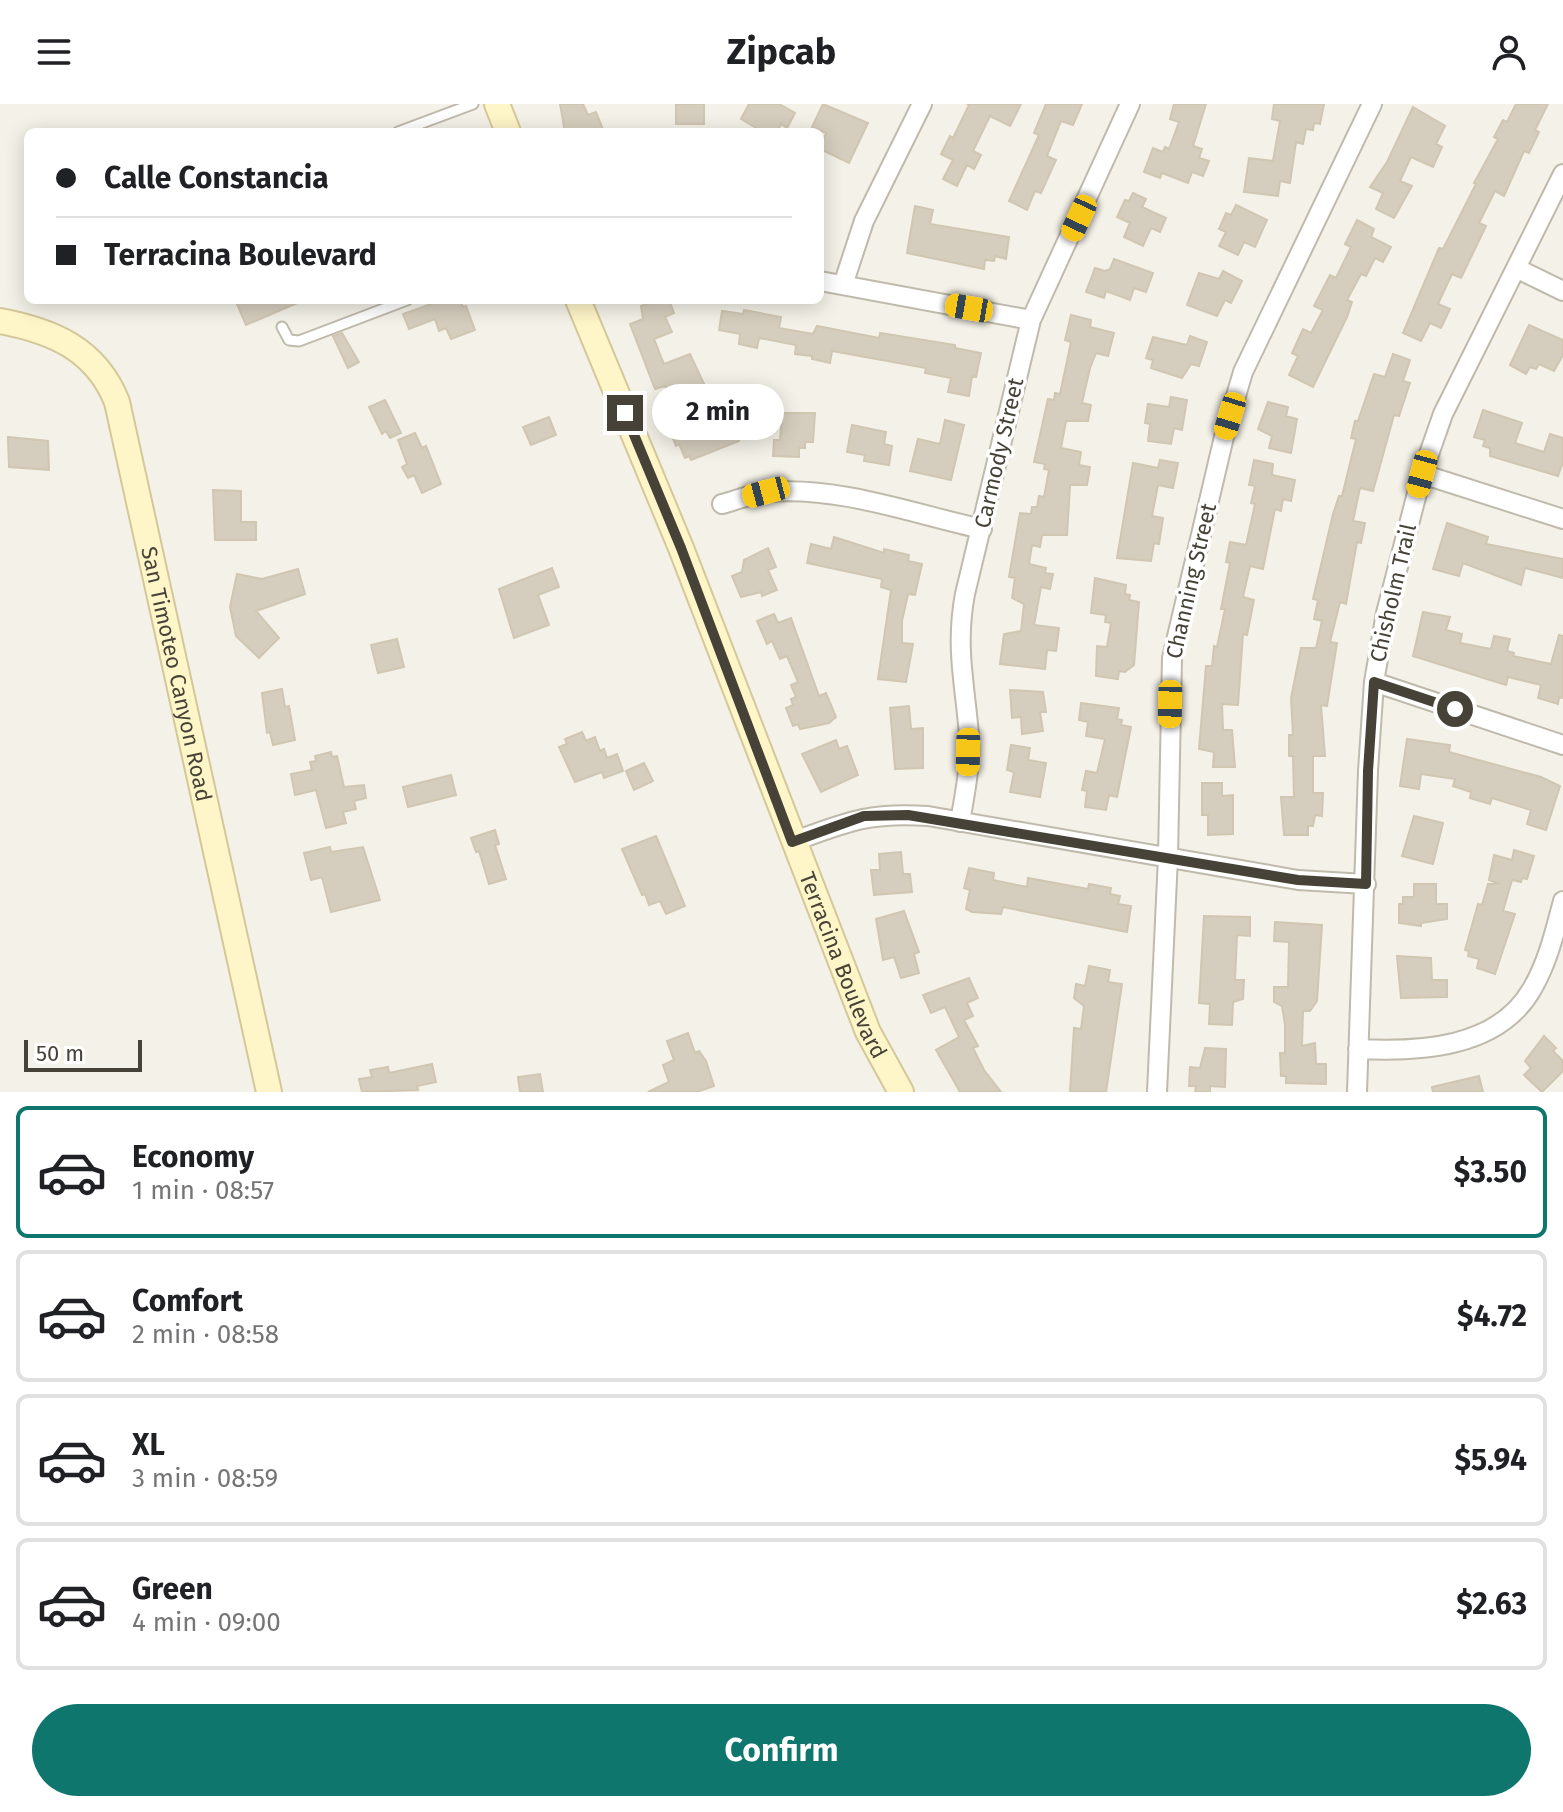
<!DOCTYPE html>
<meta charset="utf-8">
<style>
:root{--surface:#fff;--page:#f2f2f2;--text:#202124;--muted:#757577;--line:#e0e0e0;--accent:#0f766e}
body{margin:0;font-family:"Fira Sans",sans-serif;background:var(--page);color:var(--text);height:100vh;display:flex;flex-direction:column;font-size:30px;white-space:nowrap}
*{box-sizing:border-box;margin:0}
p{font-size:26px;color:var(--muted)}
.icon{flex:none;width:44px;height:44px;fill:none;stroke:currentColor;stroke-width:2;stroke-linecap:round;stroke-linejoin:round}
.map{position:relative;height:988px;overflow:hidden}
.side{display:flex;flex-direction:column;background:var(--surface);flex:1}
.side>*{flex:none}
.banner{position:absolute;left:24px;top:24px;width:800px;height:176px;border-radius:12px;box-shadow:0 4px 20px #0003;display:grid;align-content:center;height:176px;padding:0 32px;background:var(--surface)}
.scale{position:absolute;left:24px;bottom:20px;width:118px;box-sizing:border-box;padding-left:8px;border:4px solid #474237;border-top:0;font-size:22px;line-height:28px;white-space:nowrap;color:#474237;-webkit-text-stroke:6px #fff;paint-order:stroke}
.end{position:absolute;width:36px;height:36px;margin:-18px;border:10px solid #474237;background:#fff;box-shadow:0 0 0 4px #fff}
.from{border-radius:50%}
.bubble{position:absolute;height:56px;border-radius:28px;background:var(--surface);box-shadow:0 4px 20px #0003;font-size:26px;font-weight:700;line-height:56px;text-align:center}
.car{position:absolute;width:24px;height:48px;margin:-24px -12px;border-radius:10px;box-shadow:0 0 6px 2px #0007;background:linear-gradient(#f5c518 24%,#345 0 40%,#f5c518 0 76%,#345 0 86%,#f5c518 0)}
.banner b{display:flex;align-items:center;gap:28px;height:76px;font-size:30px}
.banner b+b{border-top:2px solid var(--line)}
.banner i{width:20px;height:20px;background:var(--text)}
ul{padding:14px 0 0;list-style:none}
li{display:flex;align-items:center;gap:24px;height:132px;margin:0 16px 12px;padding:0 16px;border:4px solid var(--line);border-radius:12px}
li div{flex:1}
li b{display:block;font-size:30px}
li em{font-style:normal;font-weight:700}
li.current{border-color:var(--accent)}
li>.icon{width:72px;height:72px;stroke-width:1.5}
.primary-button{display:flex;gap:16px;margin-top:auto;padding:16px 32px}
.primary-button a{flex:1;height:92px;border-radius:48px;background:var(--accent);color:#fff;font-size:32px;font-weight:700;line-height:92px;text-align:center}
header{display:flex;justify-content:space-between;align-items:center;height:104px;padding:0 32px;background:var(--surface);font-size:36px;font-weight:700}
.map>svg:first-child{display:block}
</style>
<header><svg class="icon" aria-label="menu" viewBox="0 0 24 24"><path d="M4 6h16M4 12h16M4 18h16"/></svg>Zipcab<svg class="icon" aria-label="person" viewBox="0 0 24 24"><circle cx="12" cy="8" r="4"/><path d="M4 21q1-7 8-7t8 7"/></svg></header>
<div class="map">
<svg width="1563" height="988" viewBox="0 0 1563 988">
<rect width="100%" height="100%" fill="#f4f1e8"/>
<path fill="#d5cebe" stroke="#d0c6b1" stroke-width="2" d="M 560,0 L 583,0 L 588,11 L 596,8 L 604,28 L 565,28 Z
M 676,0 L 704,0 L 704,20 L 676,20 Z
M 749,0 L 779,0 L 795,9 L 787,24 L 781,20 L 777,28 L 763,28 L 741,15 Z
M 823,0 L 868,19 L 849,59 L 820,45 L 826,29 L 812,23 Z
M 967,0 L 1021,0 L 1010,22 L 990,12 L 973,47 L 981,51 L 974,65 L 967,61 L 957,82 L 943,75 L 953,56 L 941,50 L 950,32 L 953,34 L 969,1 Z
M 1046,0 L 1082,0 L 1073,21 L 1061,17 L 1047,52 L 1056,56 L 1041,89 L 1035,87 L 1027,106 L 1009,97 L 1039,31 L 1034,29 Z
M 1174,0 L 1206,0 L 1193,42 L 1202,45 L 1199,54 L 1209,57 L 1203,72 L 1192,68 L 1188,79 L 1162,69 L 1160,74 L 1144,68 L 1153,44 L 1163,48 L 1165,43 L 1169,45 L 1179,18 L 1170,15 Z
M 1274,0 L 1324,0 L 1320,20 L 1314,19 L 1313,26 L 1306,25 L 1303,40 L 1296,38 L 1290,79 L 1280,77 L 1278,92 L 1244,88 L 1249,54 L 1273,57 L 1280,17 L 1272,15 Z
M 1516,0 L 1548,0 L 1535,26 L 1539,28 L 1529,49 L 1524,47 L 1504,92 L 1495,87 L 1479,119 L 1486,122 L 1461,174 L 1452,170 L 1438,200 L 1450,205 L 1441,224 L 1430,219 L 1421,237 L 1403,229 L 1439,144 L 1443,145 L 1476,80 L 1474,79 L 1498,35 L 1494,33 L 1503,16 L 1507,18 Z
M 1413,3 L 1445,22 L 1436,40 L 1442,43 L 1433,63 L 1411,53 L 1400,77 L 1412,82 L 1394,114 L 1376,105 L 1383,89 L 1370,83 L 1387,58 Z
M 1133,89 L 1146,95 L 1142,103 L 1166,114 L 1160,128 L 1151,124 L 1143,142 L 1124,133 L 1130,119 L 1117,113 L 1125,96 L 1129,97 Z
M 1236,101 L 1267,116 L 1255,143 L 1244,138 L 1238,151 L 1219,142 L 1226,128 L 1219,125 L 1226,109 L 1231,111 Z
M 915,102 L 933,106 L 930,120 L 1009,133 L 1006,155 L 995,152 L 994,157 L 985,156 L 984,165 L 907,149 Z
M 1357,116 L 1374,125 L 1371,133 L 1391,143 L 1383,158 L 1375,154 L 1366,172 L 1361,170 L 1347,196 L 1352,198 L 1347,213 L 1313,283 L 1289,271 L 1298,252 L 1292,249 L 1303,225 L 1311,229 L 1323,206 L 1314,202 L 1330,171 L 1336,174 L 1351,143 L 1345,140 Z
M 1114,155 L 1153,169 L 1146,188 L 1134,184 L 1130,196 L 1106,187 L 1104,194 L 1086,188 L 1095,164 L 1105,167 L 1110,165 Z
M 1223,167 L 1242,177 L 1231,199 L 1225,196 L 1217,212 L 1187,201 L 1199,169 L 1219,175 Z
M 247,196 L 304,196 L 246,221 L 237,200 Z
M 442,196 L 460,196 L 463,203 L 466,202 L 475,226 L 451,235 L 446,224 L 439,227 L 435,215 L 409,225 L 403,210 Z
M 657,196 L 669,196 L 674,209 L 665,213 L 672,228 L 654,235 L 664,260 L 690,250 L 705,282 L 676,293 L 673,284 L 667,287 L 665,282 L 655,285 L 630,220 L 643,215 L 641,202 Z
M 744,206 L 781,213 L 779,224 L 813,230 L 817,222 L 879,234 L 880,229 L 955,241 L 955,244 L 981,249 L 976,273 L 972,272 L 969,292 L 948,288 L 951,274 L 925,269 L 926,264 L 832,247 L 830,259 L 812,255 L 812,252 L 795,250 L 796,241 L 759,234 L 757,244 L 739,240 L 740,230 L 719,226 L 722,207 L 743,210 Z
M 1071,211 L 1091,216 L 1090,223 L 1114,229 L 1108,252 L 1096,249 L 1090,264 L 1082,299 L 1091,301 L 1088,317 L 1066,317 L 1061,344 L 1081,348 L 1079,361 L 1090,363 L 1087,381 L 1070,381 L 1067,431 L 1042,431 L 1040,443 L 1032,441 L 1029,460 L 1046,464 L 1045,469 L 1053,470 L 1050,485 L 1041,483 L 1034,521 L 1059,524 L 1056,547 L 1047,546 L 1045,565 L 1000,560 L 1004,530 L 1021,527 L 1024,500 L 1012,494 L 1015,474 L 1009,473 L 1020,409 L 1031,410 L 1032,403 L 1037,403 L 1039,392 L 1044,393 L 1049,366 L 1044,365 L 1045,360 L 1034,358 L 1048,295 L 1054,296 L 1055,289 L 1060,290 L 1071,238 L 1065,236 Z
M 1529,221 L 1563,236 L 1563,251 L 1554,267 L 1539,260 L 1536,265 L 1530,263 L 1526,270 L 1510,261 Z
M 342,229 L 359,258 L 348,264 L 333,232 Z
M 1190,232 L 1207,238 L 1199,262 L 1191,260 L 1182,274 L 1151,264 L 1153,256 L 1146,254 L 1153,233 L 1187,241 Z
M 1393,250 L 1410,256 L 1403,277 L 1410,279 L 1399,312 L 1394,311 L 1373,387 L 1360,384 L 1353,417 L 1365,419 L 1361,439 L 1357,438 L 1346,500 L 1340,498 L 1330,538 L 1337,539 L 1327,602 L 1321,601 L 1325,652 L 1313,652 L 1313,689 L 1323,689 L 1322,712 L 1315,711 L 1313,722 L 1308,722 L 1308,731 L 1284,731 L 1281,693 L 1294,693 L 1293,652 L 1289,652 L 1289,631 L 1293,631 L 1291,594 L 1301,544 L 1316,544 L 1322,517 L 1314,515 L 1318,496 L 1313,495 L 1333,410 L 1339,392 L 1342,392 L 1356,335 L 1351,334 L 1355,317 L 1358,317 L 1374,270 L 1385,273 Z
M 1171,293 L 1187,296 L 1182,326 L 1174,324 L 1171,340 L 1148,337 L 1150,320 L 1145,319 L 1148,300 L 1169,303 Z
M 385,296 L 401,329 L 390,334 L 386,327 L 382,330 L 369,303 Z
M 1268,298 L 1288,303 L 1286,312 L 1297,315 L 1291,349 L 1269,344 L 1272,332 L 1258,325 Z
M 1483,306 L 1522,319 L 1515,339 L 1544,348 L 1550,330 L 1563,334 L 1563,358 L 1558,372 L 1490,352 L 1490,344 L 1483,342 L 1485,336 L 1474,333 Z
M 782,309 L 815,309 L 813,338 L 805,338 L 805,344 L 799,344 L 799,353 L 773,352 L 774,336 L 780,336 Z
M 549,313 L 556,331 L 531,341 L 523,323 Z
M 730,314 L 739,337 L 691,356 L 689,352 L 685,354 L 679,340 L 676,342 L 670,327 L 693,318 L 708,315 L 711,322 Z
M 945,316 L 964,321 L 951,376 L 910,367 L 918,335 L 940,340 Z
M 852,321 L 886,328 L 884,340 L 892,342 L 889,361 L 864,357 L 865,351 L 847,348 Z
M 415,329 L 422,344 L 426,342 L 441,380 L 422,389 L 414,371 L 408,374 L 402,363 L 407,360 L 398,336 Z
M 8,333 L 48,337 L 49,366 L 9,363 Z
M 1160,356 L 1178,359 L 1173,384 L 1158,381 L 1152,412 L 1163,414 L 1159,440 L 1154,439 L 1151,457 L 1117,454 L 1133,359 L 1158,364 Z
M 1254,356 L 1273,360 L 1272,371 L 1295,376 L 1291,397 L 1283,395 L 1281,407 L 1275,405 L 1263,465 L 1250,462 L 1243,493 L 1254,496 L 1247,531 L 1243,530 L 1238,601 L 1222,600 L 1223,626 L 1232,626 L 1235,663 L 1213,663 L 1214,648 L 1199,645 L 1206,562 L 1212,562 L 1214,542 L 1217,543 L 1225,505 L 1221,505 L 1230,459 L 1226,458 L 1230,438 L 1246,441 L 1255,400 L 1251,399 L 1255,382 L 1249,381 Z
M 213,386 L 241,387 L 241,418 L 256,418 L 256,436 L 215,436 Z
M 1447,419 L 1488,433 L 1486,440 L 1563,455 L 1563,474 L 1525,464 L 1521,481 L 1463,459 L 1459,472 L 1433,465 Z
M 834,433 L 884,449 L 884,445 L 909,451 L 908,457 L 922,460 L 915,491 L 908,490 L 902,517 L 902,539 L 913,540 L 906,578 L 878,575 L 891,486 L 881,483 L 882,475 L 807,459 L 811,440 L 831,445 Z
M 768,444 L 776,463 L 768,466 L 777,486 L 762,492 L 761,488 L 741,493 L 732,472 L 742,468 L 744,456 Z
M 552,464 L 559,483 L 538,491 L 549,521 L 514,534 L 499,485 Z
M 298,465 L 305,490 L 256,507 L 279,534 L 259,554 L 236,532 L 230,503 L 237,470 L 262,475 Z
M 1095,474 L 1126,481 L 1125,490 L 1130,491 L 1129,496 L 1139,498 L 1134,561 L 1125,568 L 1119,567 L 1118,575 L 1096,572 L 1097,542 L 1107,543 L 1111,519 L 1105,518 L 1106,511 L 1091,509 Z
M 1423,508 L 1450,513 L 1446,526 L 1462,530 L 1460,539 L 1491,545 L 1494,532 L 1510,535 L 1507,547 L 1514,549 L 1513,552 L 1551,560 L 1559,531 L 1563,532 L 1563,594 L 1559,593 L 1558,600 L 1538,594 L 1541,581 L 1508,573 L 1506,581 L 1413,552 Z
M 774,510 L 778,519 L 791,514 L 819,592 L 826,589 L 836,613 L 829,619 L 800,625 L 798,620 L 793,622 L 786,604 L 793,601 L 791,595 L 796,593 L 791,581 L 798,578 L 787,552 L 780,555 L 772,537 L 767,540 L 757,517 Z
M 397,535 L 404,563 L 378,569 L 371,541 Z
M 282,585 L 285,603 L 289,602 L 295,636 L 273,641 L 270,628 L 267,629 L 262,589 Z
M 1010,586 L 1043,588 L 1046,608 L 1040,608 L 1043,627 L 1022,630 L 1021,613 L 1012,614 Z
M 1081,599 L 1119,604 L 1117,615 L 1122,616 L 1121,621 L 1131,623 L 1117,693 L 1109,691 L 1106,706 L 1085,703 L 1087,687 L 1082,686 L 1086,667 L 1097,669 L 1105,635 L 1086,632 L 1088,618 L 1079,616 Z
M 909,602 L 911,625 L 923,624 L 923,664 L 895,665 L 890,604 Z
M 582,628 L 586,637 L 595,633 L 600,647 L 604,645 L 607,654 L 617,650 L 623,667 L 604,674 L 602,668 L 575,678 L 559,643 L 567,640 L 565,635 Z
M 1407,635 L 1450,641 L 1449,648 L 1541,673 L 1560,682 L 1546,726 L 1527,720 L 1531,706 L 1492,694 L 1490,700 L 1470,694 L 1471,688 L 1453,682 L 1455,675 L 1421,670 L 1419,685 L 1400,682 Z
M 836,636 L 839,645 L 847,642 L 858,671 L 821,688 L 802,650 Z
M 1011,641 L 1030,644 L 1028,656 L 1046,659 L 1040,693 L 1010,688 L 1014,668 L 1007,666 Z
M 331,648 L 332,653 L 337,652 L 344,683 L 364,681 L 366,694 L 354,697 L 356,705 L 343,708 L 346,719 L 326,724 L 316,686 L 295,691 L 291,670 L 312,666 L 310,658 L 316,657 L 315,652 Z
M 644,659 L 653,677 L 634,686 L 626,667 Z
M 451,671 L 456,691 L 408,703 L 403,683 Z
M 1202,679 L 1222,679 L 1222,692 L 1233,691 L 1233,730 L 1208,731 L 1208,711 L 1202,711 Z
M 1414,712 L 1443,719 L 1433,760 L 1402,752 Z
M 495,726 L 499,740 L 495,741 L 506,775 L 489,780 L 479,747 L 476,748 L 471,734 Z
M 656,732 L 685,802 L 666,810 L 660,797 L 649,801 L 645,790 L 642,791 L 622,745 Z
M 330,743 L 331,748 L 363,743 L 380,796 L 331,808 L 322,773 L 311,776 L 304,749 Z
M 1514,746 L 1534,752 L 1527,775 L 1522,774 L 1521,778 L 1512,776 L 1503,807 L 1515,810 L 1495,870 L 1477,864 L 1479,855 L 1468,852 L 1469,847 L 1465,846 L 1478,800 L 1482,801 L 1488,780 L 1500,780 L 1489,776 L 1494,751 L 1512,756 Z
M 901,748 L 903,770 L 910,770 L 912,788 L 874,791 L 871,766 L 880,766 L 879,750 Z
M 969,764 L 994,769 L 993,776 L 1027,783 L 1028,774 L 1088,785 L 1089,780 L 1111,784 L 1110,790 L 1120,792 L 1118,800 L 1131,802 L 1127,828 L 1003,803 L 1001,810 L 972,808 L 966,805 L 970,786 L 964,784 Z
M 1414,780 L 1436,780 L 1436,800 L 1447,800 L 1447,815 L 1421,819 L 1421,822 L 1399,819 L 1399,800 L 1403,800 L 1403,793 L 1414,793 Z
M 904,807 L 919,848 L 914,850 L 919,869 L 901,874 L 894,853 L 883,856 L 876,815 Z
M 1204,812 L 1250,813 L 1250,832 L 1237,831 L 1235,876 L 1244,876 L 1243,895 L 1233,898 L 1232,921 L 1209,920 L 1210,900 L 1199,899 Z
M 1275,818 L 1322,821 L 1317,897 L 1310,907 L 1303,907 L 1302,942 L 1315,939 L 1316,960 L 1326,960 L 1326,980 L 1286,979 L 1286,972 L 1281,972 L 1280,949 L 1285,949 L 1285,921 L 1282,902 L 1274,898 L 1274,883 L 1288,883 L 1289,838 L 1274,837 Z
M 1397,852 L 1431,854 L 1432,876 L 1447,876 L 1447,893 L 1401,894 Z
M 1089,862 L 1110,866 L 1108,878 L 1122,880 L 1106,988 L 1070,988 L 1074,924 L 1081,925 L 1084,902 L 1074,894 L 1076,880 L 1085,882 Z
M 969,874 L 978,894 L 967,899 L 973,912 L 964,916 L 978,942 L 973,944 L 984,966 L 1001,988 L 960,988 L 936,946 L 959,933 L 945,903 L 931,909 L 923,891 Z
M 688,929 L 695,949 L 699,947 L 706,957 L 714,982 L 697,988 L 648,988 L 669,978 L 663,961 L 674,956 L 667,937 Z
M 1544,932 L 1556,944 L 1553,947 L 1563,957 L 1563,967 L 1542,988 L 1524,971 L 1531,964 L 1525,957 Z
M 1205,944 L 1226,945 L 1225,983 L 1210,982 L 1210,988 L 1195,988 L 1196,982 L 1189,982 L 1190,963 L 1200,964 Z
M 432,960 L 436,978 L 417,982 L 418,986 L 362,988 L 359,975 L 372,973 L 370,966 L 388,963 L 389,969 Z
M 540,970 L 543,988 L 520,988 L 518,973 Z
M 1479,972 L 1483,988 L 1433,988 L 1432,983 Z"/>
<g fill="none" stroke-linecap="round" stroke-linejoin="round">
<defs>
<path id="lane" d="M 398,28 L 473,0
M 282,223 L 289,236 L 299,237 L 407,196"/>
<path id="street" d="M 1516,164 L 1563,187
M 820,177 L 1031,216
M 843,181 L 864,117 L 922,0
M 1422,370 L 1563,415
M 722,400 C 737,396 753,389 769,388 C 839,382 914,410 982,425
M 1374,578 L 1563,641
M 960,718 C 965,689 971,660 969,631 C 965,580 955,543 965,490 L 1031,216 L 1130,0
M 792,738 C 847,718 868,708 928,712 L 1298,776 L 1366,780
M 1358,945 C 1418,948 1498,945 1532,885 C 1548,858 1555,827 1563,797
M 1157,988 L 1168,753 L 1172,554 L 1224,333 L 1243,268 L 1372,0
M 1357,988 L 1368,667 L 1374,578 L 1386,509 L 1422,370 L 1443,310 L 1563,70"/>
<g id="secondary">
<path d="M 497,0 L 508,28"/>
<path id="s1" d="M 578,196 L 681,444 L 868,928 L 901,988"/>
<path id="s2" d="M 0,217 C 53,227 96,245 117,298 L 269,988"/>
</g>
</defs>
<use href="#lane" stroke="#bfbaab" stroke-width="13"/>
<use href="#street" stroke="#bfbaab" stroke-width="22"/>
<use href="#secondary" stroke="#d3c899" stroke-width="28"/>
<use href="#lane" stroke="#fff" stroke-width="9"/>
<use href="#street" stroke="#fff" stroke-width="18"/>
<use href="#secondary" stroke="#fef5c8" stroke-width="24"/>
</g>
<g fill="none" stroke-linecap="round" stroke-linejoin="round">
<path stroke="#474237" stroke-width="10" d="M 625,309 L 681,444 L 792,738 L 864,712 L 908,711 L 1298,776 L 1366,780 L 1368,667 L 1374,578 L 1455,605"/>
</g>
<g text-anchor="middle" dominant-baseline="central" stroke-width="7" stroke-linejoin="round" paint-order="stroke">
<g font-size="22" fill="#474237" stroke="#fff">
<text transform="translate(999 349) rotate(-77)">Carmody Street</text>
<text transform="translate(1191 477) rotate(-77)">Channing Street</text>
<text transform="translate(1393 489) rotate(-77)">Chisholm Trail</text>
<text stroke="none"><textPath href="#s2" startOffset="428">San Timoteo Canyon Road</textPath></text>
<text stroke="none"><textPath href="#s1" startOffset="716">Terracina Boulevard</textPath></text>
</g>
</g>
</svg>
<div class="scale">50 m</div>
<i class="end from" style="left:1455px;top:605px"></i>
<i class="end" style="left:625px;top:309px"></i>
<div class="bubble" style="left:652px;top:280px;width:132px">2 min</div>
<i class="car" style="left:1079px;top:114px;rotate:205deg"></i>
<i class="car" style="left:969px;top:204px;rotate:280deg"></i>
<i class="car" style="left:1230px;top:312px;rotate:197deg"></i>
<i class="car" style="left:1422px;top:370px;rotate:195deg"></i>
<i class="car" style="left:766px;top:388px;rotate:255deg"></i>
<i class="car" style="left:1170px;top:600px;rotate:181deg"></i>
<i class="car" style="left:968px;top:648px;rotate:181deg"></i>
<div class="banner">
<b><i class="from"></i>Calle Constancia</b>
<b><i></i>Terracina Boulevard</b>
</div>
</div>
<section class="side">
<ul>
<li class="current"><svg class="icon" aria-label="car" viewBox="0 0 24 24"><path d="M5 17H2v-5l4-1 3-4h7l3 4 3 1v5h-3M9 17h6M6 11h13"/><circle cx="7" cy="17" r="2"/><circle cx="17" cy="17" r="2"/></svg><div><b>Economy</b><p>1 min · 08:57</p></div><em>$3.50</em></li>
<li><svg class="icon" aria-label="car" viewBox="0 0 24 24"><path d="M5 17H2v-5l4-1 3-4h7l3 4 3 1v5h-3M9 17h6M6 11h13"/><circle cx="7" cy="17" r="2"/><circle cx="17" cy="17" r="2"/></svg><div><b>Comfort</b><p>2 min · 08:58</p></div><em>$4.72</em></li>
<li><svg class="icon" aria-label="car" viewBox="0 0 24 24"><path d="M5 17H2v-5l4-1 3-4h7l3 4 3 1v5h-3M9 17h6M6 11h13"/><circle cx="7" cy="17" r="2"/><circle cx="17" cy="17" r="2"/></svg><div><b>XL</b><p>3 min · 08:59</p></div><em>$5.94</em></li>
<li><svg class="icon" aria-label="car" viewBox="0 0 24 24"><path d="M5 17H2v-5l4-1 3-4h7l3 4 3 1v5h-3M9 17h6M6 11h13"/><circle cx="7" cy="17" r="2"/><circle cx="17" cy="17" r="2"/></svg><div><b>Green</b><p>4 min · 09:00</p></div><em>$2.63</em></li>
</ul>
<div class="primary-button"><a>Confirm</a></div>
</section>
